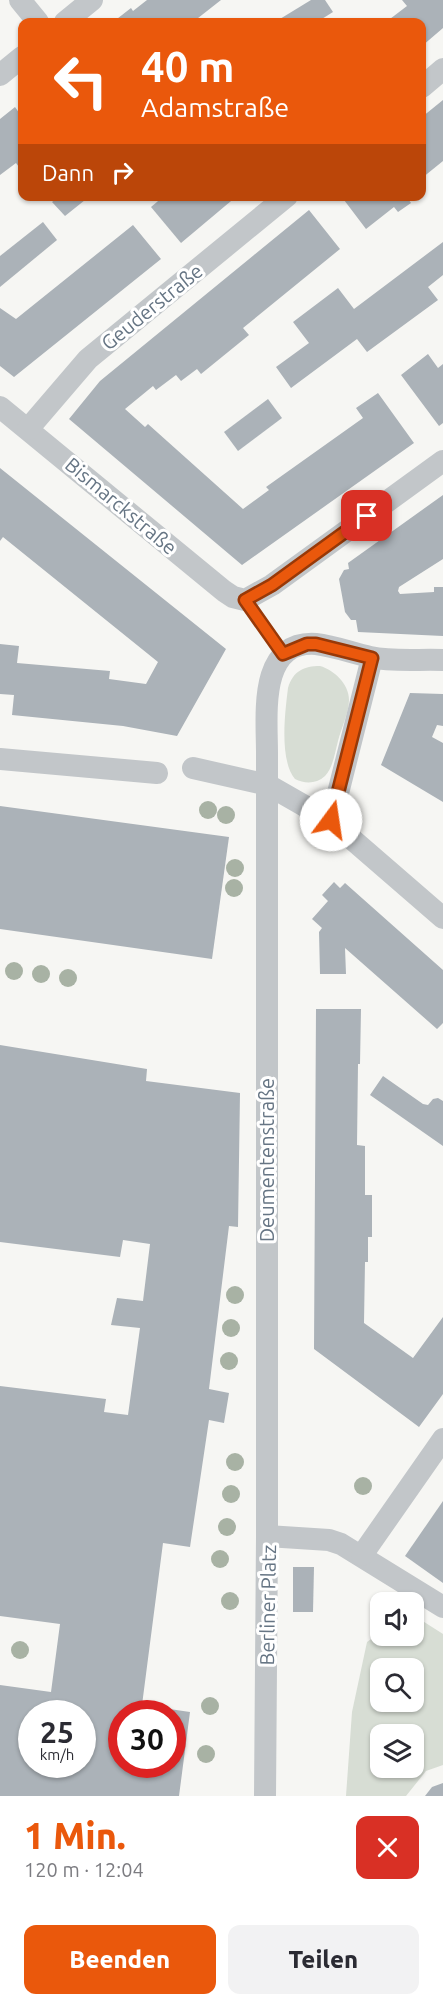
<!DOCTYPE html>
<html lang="de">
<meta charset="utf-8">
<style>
body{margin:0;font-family:Ubuntu,sans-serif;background:#f2f2f3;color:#2b2b33;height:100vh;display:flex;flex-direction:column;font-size:22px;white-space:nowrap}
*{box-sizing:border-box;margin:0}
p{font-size:20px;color:#7c7c81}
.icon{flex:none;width:33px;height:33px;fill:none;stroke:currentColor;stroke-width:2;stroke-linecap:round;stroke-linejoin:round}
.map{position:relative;height:1796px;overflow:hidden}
.drawer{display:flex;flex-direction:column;background:#fff;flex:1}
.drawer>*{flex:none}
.guide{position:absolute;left:18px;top:18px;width:408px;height:183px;border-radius:12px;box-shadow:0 2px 4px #0004;background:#ea580c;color:#fff;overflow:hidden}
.controls{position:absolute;left:370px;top:1592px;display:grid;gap:12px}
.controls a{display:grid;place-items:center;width:54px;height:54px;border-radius:12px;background:#fff;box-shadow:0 2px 4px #0004;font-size:30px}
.speed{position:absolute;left:18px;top:1700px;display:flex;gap:12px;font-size:30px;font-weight:700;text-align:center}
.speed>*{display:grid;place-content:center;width:78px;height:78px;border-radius:50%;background:#fff;box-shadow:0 2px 4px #0004;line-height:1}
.speed small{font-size:15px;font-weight:400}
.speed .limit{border:9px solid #d22;background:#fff;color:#111}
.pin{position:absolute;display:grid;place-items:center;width:51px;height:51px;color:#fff;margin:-26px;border-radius:12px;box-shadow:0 3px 9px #0006}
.me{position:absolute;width:66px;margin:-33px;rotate:14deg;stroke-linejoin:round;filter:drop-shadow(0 0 4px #0008)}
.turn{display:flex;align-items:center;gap:21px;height:126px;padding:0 24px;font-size:27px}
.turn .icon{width:78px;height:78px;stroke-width:2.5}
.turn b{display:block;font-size:42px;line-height:51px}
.then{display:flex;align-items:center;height:57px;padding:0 24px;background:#0003;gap:12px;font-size:22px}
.round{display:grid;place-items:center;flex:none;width:63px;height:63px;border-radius:12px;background:#f2f2f3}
.headline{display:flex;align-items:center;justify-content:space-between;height:102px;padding:0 24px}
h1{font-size:36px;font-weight:800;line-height:45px;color:#ea580c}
.cta{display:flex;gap:12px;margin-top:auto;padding:12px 24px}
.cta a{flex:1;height:69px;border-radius:12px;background:#ea580c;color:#fff;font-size:24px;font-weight:800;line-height:69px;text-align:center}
.cta a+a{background:#f2f2f3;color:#2b2b33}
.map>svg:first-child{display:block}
</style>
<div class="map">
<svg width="443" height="1796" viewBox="0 0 443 1796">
<rect width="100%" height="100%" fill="#f6f6f3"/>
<g fill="#d7ddd4" fill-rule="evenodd">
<path d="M320 666C334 670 349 684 349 700 349 712 341 729 338 741 335 752 333 768 325 776 316 784 305 784 295 779 279 760 285 712 288 688 293 671 304 666 320 666Z"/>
<path d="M421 1620 443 1634V1765L426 1771 406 1796H346L352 1712 367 1642 381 1632V1635H414V1621ZM381 1668H414V1701H381ZM381 1734H414V1767H381Z"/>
</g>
<g fill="#abb2b8" fill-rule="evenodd">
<polygon points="147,0 221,0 193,22 113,22 131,8 133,11"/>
<polygon points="311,0 325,0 333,12 317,22 275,22"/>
<polygon points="402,0 443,0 443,28 422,46 422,22 386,22 407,6"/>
<polygon points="443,100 443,161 422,178 422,117"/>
<polygon points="15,107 22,117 22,164 19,167 16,163 0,175 0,119"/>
<polygon points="60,196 90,196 65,216 52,202"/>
<polygon points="164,196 237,196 181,243 151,207"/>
<polygon points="341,196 406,196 411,203 398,212 394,207 366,229"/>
<polygon points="309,210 340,249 243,328 249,335 201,374 197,369 181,381 176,375 156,390 153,386 125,409 145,427 148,424 243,509 269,490 266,487 363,418 356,408 378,393 414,443 242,565 69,419 100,381"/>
<polygon points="43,222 57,240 0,287 0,256"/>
<polygon points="133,225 161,259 14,377 0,366 0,308 16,319"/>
<polygon points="443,242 443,275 428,287 438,300 367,352 357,339 291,388 276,367 309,343 293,322 338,288 354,309"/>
<polygon points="428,354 438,368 443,364 443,423 439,426 401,375"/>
<polygon points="268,399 282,418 238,451 224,432"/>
<polygon points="0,468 226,649 177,736 123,726 12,715 14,695 0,694 0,644 19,646 17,663 110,671 109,679 146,684 158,662 3,537 0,541"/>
<polygon points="443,495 443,559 399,587 398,591 400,594 434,592 434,587 443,587 443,636 358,632 356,620 351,620 345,612 339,579 344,570 349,569 348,563"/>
<polygon points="410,693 443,694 443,726 437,725 432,737 443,743 443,802 381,765"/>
<polygon points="0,806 229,837 212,959 0,929"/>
<polygon points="334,882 340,888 345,883 443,970 443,1023 437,1029 345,948 346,974 320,974 319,932 322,928 312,919 328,901 322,895"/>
<polygon points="316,1009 361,1009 360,1064 358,1064 357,1145 365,1146 365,1195 372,1195 372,1237 368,1237 368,1262 365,1262 364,1323 413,1358 443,1317 443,1394 419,1427 314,1349"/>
<path d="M0 1045 147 1069 146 1081 240 1093 238 1227 229 1226 209 1389 229 1393 224 1423 209 1420 190 1547 163 1543 142 1705 190 1712 179 1796H0V1685L51 1692 60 1624 0 1616V1386L106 1399 104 1412 128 1415 140 1328 111 1325 117 1298 143 1301 150 1244 123 1240 120 1257 0 1242ZM32 1713H82V1764H32ZM122 1713H172V1764H122Z"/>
<polygon points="383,1076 423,1104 428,1105 433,1099 438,1098 443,1101 443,1146 370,1095"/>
<polygon points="443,1501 443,1583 405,1556"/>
<polygon points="293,1567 314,1567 313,1612 293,1612"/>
<polygon points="443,1783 443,1796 425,1796 432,1787"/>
</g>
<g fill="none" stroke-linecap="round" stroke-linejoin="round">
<polyline stroke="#c2c6c9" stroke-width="12" points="245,600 283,654"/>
<g stroke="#c2c6c9" stroke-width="22">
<polyline points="20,0 38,22"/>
<polyline points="65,22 92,0"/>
<polyline points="0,75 22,57"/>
<polyline points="422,87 443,69"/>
<polyline points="0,407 224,591 233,597 245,600 272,585 443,461"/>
<polyline points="28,429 88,359 287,196"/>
<polyline points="0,759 157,773"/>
<polyline points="193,768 268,785 331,821 443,918"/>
<polyline points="331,821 372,658"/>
<polyline points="267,1536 329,1540 341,1544 443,1607"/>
<polyline points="362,1555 443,1439"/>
<path d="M265 1796 267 1536V753C267 715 258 640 316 644 334 646 352 653 370 657 393 662 419 659 443 660"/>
</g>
</g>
<g fill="#a8b2a4">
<circle cx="208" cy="810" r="9"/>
<circle cx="226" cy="815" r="9"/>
<circle cx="235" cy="868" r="9"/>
<circle cx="234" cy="888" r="9"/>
<circle cx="14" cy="971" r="9"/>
<circle cx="41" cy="974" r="9"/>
<circle cx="68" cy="978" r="9"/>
<circle cx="235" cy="1295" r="9"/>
<circle cx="231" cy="1328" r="9"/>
<circle cx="229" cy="1361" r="9"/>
<circle cx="235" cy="1462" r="9"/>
<circle cx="363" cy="1486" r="9"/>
<circle cx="231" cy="1494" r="9"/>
<circle cx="227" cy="1527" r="9"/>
<circle cx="220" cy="1559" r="9"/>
<circle cx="230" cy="1601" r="9"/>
<circle cx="20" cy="1650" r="9"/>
<circle cx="210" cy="1706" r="9"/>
<circle cx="206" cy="1754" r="9"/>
</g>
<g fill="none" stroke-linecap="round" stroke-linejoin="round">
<g stroke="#983908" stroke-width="15">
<polyline id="route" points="331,820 372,658 316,644 307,644 283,654 245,600 272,585 367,516"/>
</g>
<use href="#route" stroke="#ea580c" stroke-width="10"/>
</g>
<g text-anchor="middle" stroke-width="6" stroke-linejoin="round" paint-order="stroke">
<g font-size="20" fill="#667584" stroke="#fff">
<text transform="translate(152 307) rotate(-39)" y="7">Geuderstraße</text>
<text transform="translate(121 506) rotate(40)" y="7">Bismarckstraße</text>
<text transform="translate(267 1160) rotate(-90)" y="7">Deumentenstraße</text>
<text transform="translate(268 1605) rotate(-89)" y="7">Berliner Platz</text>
</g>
</g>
</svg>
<div class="controls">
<a><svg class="icon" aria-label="sound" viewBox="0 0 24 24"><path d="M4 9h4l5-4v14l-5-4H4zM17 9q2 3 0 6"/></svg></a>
<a><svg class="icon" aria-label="search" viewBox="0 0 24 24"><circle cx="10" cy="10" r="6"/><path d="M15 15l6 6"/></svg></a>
<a><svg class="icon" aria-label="layers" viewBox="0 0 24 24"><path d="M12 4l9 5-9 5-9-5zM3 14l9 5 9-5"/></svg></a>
</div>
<div class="speed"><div>25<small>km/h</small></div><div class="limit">30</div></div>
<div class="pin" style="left:367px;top:516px;background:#d93025"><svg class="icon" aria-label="arrive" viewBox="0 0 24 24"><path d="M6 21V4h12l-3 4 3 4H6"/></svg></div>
<svg class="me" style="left:331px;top:820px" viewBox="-20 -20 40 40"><circle r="19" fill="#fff"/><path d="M0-13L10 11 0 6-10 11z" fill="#ea580c"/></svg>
<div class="guide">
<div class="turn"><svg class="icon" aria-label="left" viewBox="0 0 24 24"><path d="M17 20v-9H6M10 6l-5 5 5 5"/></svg><div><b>40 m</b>Adamstraße</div></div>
<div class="then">Dann<svg class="icon" aria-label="right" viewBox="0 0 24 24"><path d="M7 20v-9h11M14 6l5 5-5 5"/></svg></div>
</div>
</div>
<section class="drawer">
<div class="headline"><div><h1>1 Min.</h1><p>120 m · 12:04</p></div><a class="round" style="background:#d93025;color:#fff"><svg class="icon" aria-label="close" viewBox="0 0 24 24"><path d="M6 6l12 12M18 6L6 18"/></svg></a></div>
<div class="cta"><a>Beenden</a><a>Teilen</a></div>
</section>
